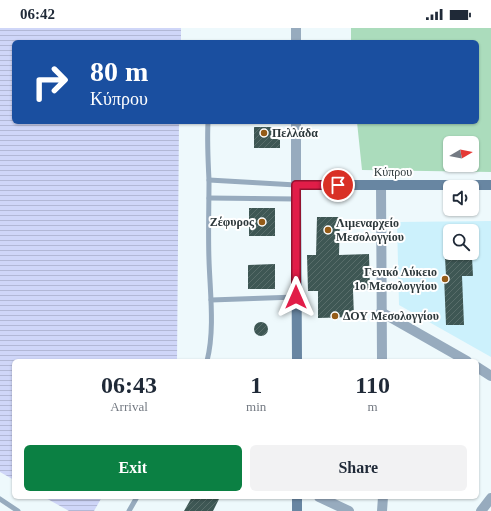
<!DOCTYPE html>
<meta charset="utf-8">
<style>
body{margin:0;font-family:"Times New Roman",serif;background:#f2f2f3;color:#1f2937;height:100vh;display:flex;flex-direction:column;font-size:15px;white-space:nowrap}
*{box-sizing:border-box;margin:0}
p{font-size:13px;color:#747a83}
.icon{flex:none;width:22px;height:22px;fill:none;stroke:currentColor;stroke-width:2;stroke-linecap:round;stroke-linejoin:round}
.map{position:relative;flex:1;overflow:hidden}
.panel{position:absolute;left:12px;top:331px;width:467px;height:140px;display:flex;flex-direction:column;background:#fff;border-radius:6px;box-shadow:0 1px 3px #0004}
.panel>*{flex:none}
.guide{position:absolute;left:12px;top:12px;width:467px;height:84px;border-radius:6px;box-shadow:0 1px 3px #0004;background:#1a4fa0;color:#fff;overflow:hidden}
.needle{width:26px;rotate:80deg}
.fabs{position:absolute;left:443px;top:108px;display:grid;gap:8px}
.fabs a{display:grid;place-items:center;width:36px;height:36px;border-radius:6px;background:#fff;box-shadow:0 1px 3px #0004;font-size:20px}
.pin{position:absolute;display:grid;place-items:center;width:34px;height:34px;color:#fff;margin:-17px;border:2px solid #fff;border-radius:50%;box-shadow:0 1px 4px #0007}
.me{position:absolute;width:44px;margin:-22px;rotate:0deg;stroke-linejoin:round;filter:drop-shadow(0 0 3px #0008)}
.turn{display:flex;align-items:center;gap:14px;height:84px;padding:0 12px;font-size:18px}
.turn .icon{width:52px;height:52px;stroke-width:2.5}
.turn b{display:block;font-size:28px;line-height:34px}
.eta{display:flex;justify-content:space-evenly;align-items:center;height:68px;text-align:center}
.eta b{font-size:24px;font-weight:800;line-height:28px}
.button{display:flex;gap:8px;margin-top:auto;padding:8px 12px}
.button a{flex:1;height:46px;border-radius:6px;background:#0b8043;color:#fff;font-size:16px;font-weight:800;line-height:46px;text-align:center}
.button a+a{background:#f2f2f3;color:#1f2937}
.status{display:flex;justify-content:space-between;align-items:center;height:28px;padding:0 20px;background:#fff;direction:ltr}
.status svg{height:11px;fill:currentColor}
.map>svg:first-child{display:block}
</style>
<div class="status"><b>06:42</b><svg viewBox="0 0 49 12"><path d="M0 12V9h3v3zM5 12V6h3v6zM10 12V3h3v9zM15 12V0h3v12zM26 1h20v11H26zM47 4h2v5h-2z"/></svg></div>
<div class="map">
<svg width="491" height="483" viewBox="0 0 491 483">
<defs>
<pattern id="water-rules" width="6" height="5" patternUnits="userSpaceOnUse"><rect width="6" height="5" fill="#cfd6f8"/><path d="M0 2.5h6" fill="none" stroke="#b2b8d6"/></pattern>
<pattern id="building-hatch" width="6" height="6" patternUnits="userSpaceOnUse"><rect width="6" height="6" fill="#3e5754"/><path d="M-1 1l2-2M0 6l6-6M5 7l2-2" fill="none" stroke="#586d6a"/></pattern>
</defs>
<rect width="100%" height="100%" fill="#eef9fc"/>
<path fill="#ccf1fc" fill-rule="evenodd" d="M491 193V329L399 277 397 194ZM450 203H472V225H450Z"/>
<path fill="#abdcbc" fill-rule="evenodd" d="M351 0H491V144L362 142 357 94H477V14H351ZM450 115H472V137H450Z"/>
<g fill="url(#water-rules)">
<polygon points="0,0 181,0 181,14 14,14 14,94 179,94 177,333 14,333 14,452 0,444"/>
<polygon points="44,469 102,469 94,483 69,483"/>
</g>
<g fill="url(#building-hatch)">
<polygon points="254,99 274,99 274,110 280,112 280,120 254,120"/>
<rect x="249" y="180" width="26" height="28"/>
<polygon points="317,189 340,189 339,227 369,226 370,262 353,262 354,289 318,290 318,263 308,263 307,227 316,227"/>
<polygon points="445,229 472,229 473,248 462,248 464,297 446,297 444,248 446,248"/>
<polygon points="275,236 275,261 248,261 248,237"/>
<circle cx="261" cy="301" r="7"/>
<polygon points="192,469 220,469 213,483 184,483"/>
</g>
<g fill="none" stroke-linecap="round" stroke-linejoin="round">
<g stroke="#97abbe" stroke-width="5">
<polyline points="209,152 296,157"/>
<polyline points="209,170 296,171"/>
<polyline points="211,272 296,269"/>
<path d="M207 333C215 302 210 264 209 232 208 205 209 179 209 152 208 133 207 114 208 94"/>
<polyline points="0,471 18,483"/>
<polyline points="129,483 137,469"/>
</g>
<g stroke="#97abbe" stroke-width="10">
<polyline points="381,157 382,333"/>
<polyline points="381,284 467,333"/>
<polyline points="477,339 491,348"/>
<polyline points="319,469 349,483"/>
<polyline points="382,483 383,469"/>
</g>
<g stroke="#97abbe" stroke-width="10">
<polyline points="296,14 296,0"/>
<polyline points="296,157 296,94"/>
<polyline points="481,483 491,470"/>
</g>
<g stroke="#6886a2" stroke-width="10">
<polyline points="297,333 296,157 491,157"/>
<polyline points="297,469 297,483"/>
</g>
</g>
<g fill="none" stroke-linecap="round" stroke-linejoin="round">
<g stroke="#92132f" stroke-width="10">
<polyline id="route" points="296,269 296,157 338,157"/>
</g>
<use href="#route" stroke="#e11d48" stroke-width="7"/>
</g>
<g fill="#955c18" stroke="#fff" stroke-width="1.5">
<circle cx="264" cy="105" r="4"/>
<circle cx="262" cy="194" r="4"/>
<circle cx="328" cy="202" r="4"/>
<circle cx="445" cy="251" r="4"/>
<circle cx="335" cy="288" r="4"/>
</g>
<g text-anchor="middle" stroke-width="4" stroke-linejoin="round" paint-order="stroke">
<g font-size="12" font-weight="bold" fill="#2d383b" stroke="#fff" text-anchor="start">
<text x="272" y="109">Πελλάδα</text>
<text x="254" y="198" text-anchor="end">Ζέφυρος</text>
<text x="336" y="199">Λιμεναρχείο<tspan x="336" dy="14">Μεσολογγίου</tspan></text>
<text x="437" y="248" text-anchor="end">Γενικό Λύκειο<tspan x="437" dy="14">1ο Μεσολογγίου</tspan></text>
<text x="343" y="292">ΔΟΥ Μεσολογγίου</text>
</g>
<g font-size="12" fill="#2d383b" stroke="#fff">
<text x="393" y="148">Κύπρου</text>
</g>
</g>
</svg>
<div class="fabs">
<a><svg class="needle" viewBox="-14 -14 28 28"><path d="M0-13l5 13h-10z" fill="#e53935"/><path d="M0 13l5-13h-10z" fill="#747a83"/></svg></a>
<a><svg class="icon" aria-label="sound" viewBox="0 0 24 24"><path d="M4 9h4l5-4v14l-5-4H4zM17 9q2 3 0 6"/></svg></a>
<a><svg class="icon" aria-label="search" viewBox="0 0 24 24"><circle cx="10" cy="10" r="6"/><path d="M15 15l6 6"/></svg></a>
</div>
<div class="pin" style="left:338px;top:157px;background:#d93025"><svg class="icon" aria-label="arrive" viewBox="0 0 24 24"><path d="M6 21V4h12l-3 4 3 4H6"/></svg></div>
<svg class="me" style="left:296px;top:269px" viewBox="-20 -20 40 40"><path d="M0-17L14 15 0 8-14 15z" fill="#e11d48" stroke="#fff" stroke-width="4"/></svg>
<div class="guide">
<div class="turn"><svg class="icon" aria-label="right" viewBox="0 0 24 24"><path d="M7 20v-9h11M14 6l5 5-5 5"/></svg><div><b>80 m</b>Κύπρου</div></div>
</div>
<section class="panel">
<div class="eta">
<div><b>06:43</b><p>Arrival</p></div>
<div><b>1</b><p>min</p></div>
<div><b>110</b><p>m</p></div>
</div>
<div class="button"><a>Exit</a><a>Share</a></div>
</section>
</div>
